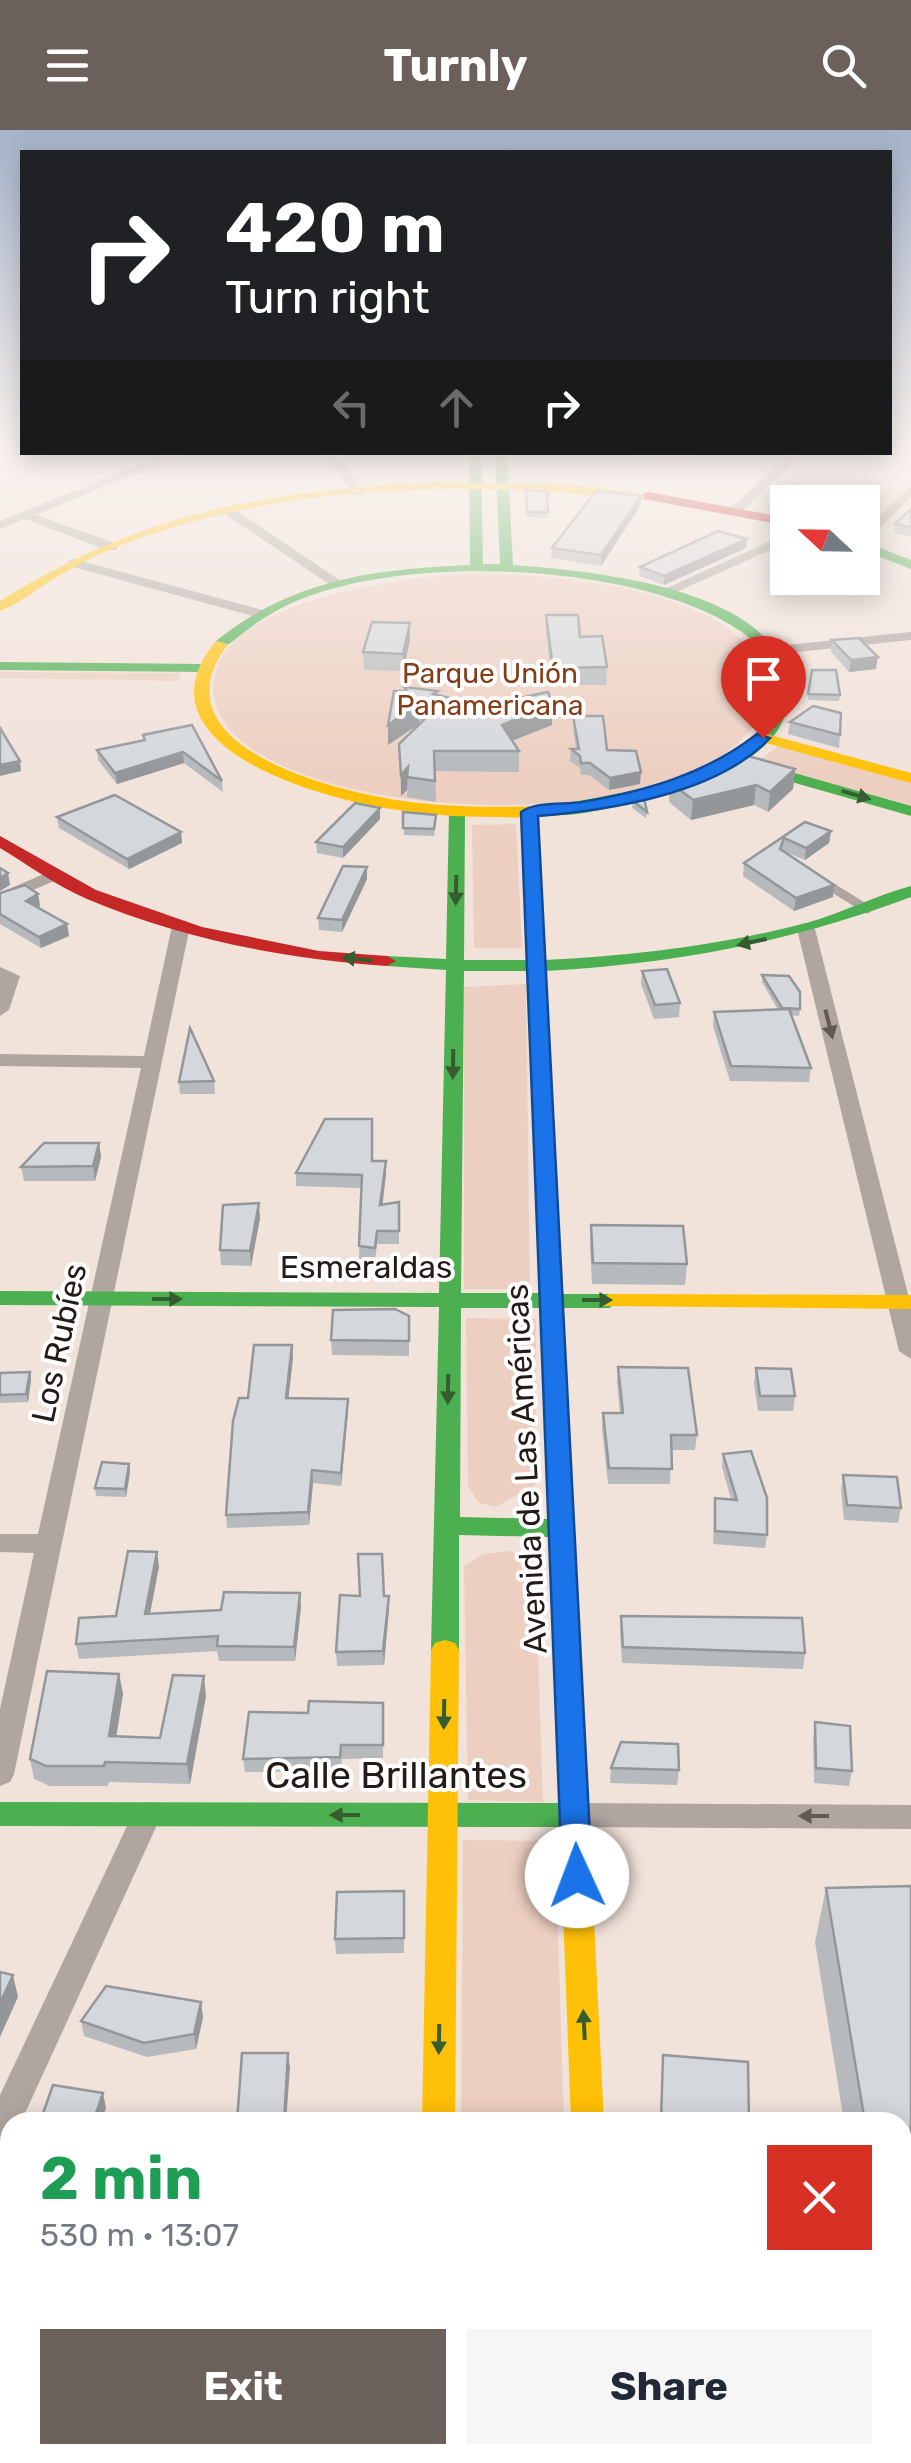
<!DOCTYPE html>
<meta charset="utf-8">
<style>
body{margin:0;font-family:Rubik,sans-serif;background:#f6f6f7;color:#1f2937;height:100vh;display:flex;flex-direction:column;font-size:38px;white-space:nowrap}
*{box-sizing:border-box;margin:0}
p{font-size:32px;color:#747a83}
.icon{flex:none;width:55px;height:55px;fill:none;stroke:currentColor;stroke-width:2;stroke-linecap:round;stroke-linejoin:round}
.map{position:relative;flex:1;overflow:hidden}
.panel{position:absolute;left:0px;top:1982px;width:912px;height:352px;display:flex;flex-direction:column;background:#fff;border-radius:30px 30px 0 0;box-shadow:0 5px 25px #0003}
.panel>*{flex:none}
.top-card{position:absolute;left:20px;top:20px;width:872px;height:305px;border-radius:0px;box-shadow:0 5px 25px #0003;background:#202124;color:#fff;overflow:hidden}
.needle{width:65px;rotate:292deg}
.tools{position:absolute;left:770px;top:355px;display:grid;gap:20px}
.tools a{display:grid;place-items:center;width:110px;height:110px;border-radius:0px;background:#fff;box-shadow:0 5px 25px #0003;font-size:50px}
.pin{position:absolute;display:grid;place-items:center;width:85px;height:85px;color:#fff;margin:-102px -42px;border-radius:50% 50% 50% 0;rotate:-45deg;box-shadow:0 0 10px #0007}
.pin .icon{rotate:45deg}
.me{position:absolute;width:110px;margin:-55px;rotate:358deg;stroke-linejoin:round;filter:drop-shadow(0 0 8px #0008)}
.turn{display:flex;align-items:center;gap:35px;height:210px;padding:0 40px;font-size:45px}
.turn .icon{width:130px;height:130px;stroke-width:2.5}
.turn b{display:block;font-size:70px;line-height:85px}
.lanes{display:flex;align-items:center;height:95px;padding:0 40px;background:#0003;justify-content:center;gap:50px;direction:ltr}
.lanes .off{opacity:.35}
.round{display:grid;place-items:center;flex:none;width:105px;height:105px;border-radius:0px;background:#f6f6f7}
.summary{display:flex;align-items:center;justify-content:space-between;height:170px;padding:0 40px}
h1{font-size:60px;font-weight:700;line-height:75px;color:#1e9e55}
.button{display:flex;gap:20px;margin-top:auto;padding:20px 40px}
.button a{flex:1;height:115px;border-radius:0px;background:#6c605b;color:#fff;font-size:40px;font-weight:700;line-height:115px;text-align:center}
.button a+a{background:#f6f6f7;color:#1f2937}
header{display:flex;justify-content:space-between;align-items:center;height:130px;padding:0 40px;background:#6c605b;color:#fff;font-size:45px;font-weight:700}
.map>svg:first-child{display:block}
</style>
<header><svg class="icon" aria-label="menu" viewBox="0 0 24 24"><path d="M4 6h16M4 12h16M4 18h16"/></svg>Turnly<svg class="icon" aria-label="search" viewBox="0 0 24 24"><circle cx="10" cy="10" r="6"/><path d="M15 15l6 6"/></svg></header>
<div class="map">
<svg width="911" height="2333" viewBox="0 0 911 2333">
<rect width="100%" height="100%" fill="#f1e2da"/>
<g fill="#eccfc1">
<path d="M473 443C552 445 726 455 763 540 772 559 767 580 754 596 677 696 421 686 314 648 276 635 219 610 214 565 202 469 410 447 473 443Z"/>
<polygon points="0,542 181,543 178,551 0,548"/>
<polygon points="779,615 911,653 911,677 758,632"/>
<polygon points="516,694 522,818 474,818 472,695"/>
<polygon points="526,854 530,1159 464,1159 464,857"/>
<polygon points="466,1188 536,1189 535,1355 496,1377 479,1373 468,1356"/>
<polygon points="510,1421 535,1432 543,1672 468,1670 464,1436 483,1424"/>
<polygon points="463,1710 555,1711 564,1992 461,1992"/>
</g>
<g fill="none" stroke-linecap="round" stroke-linejoin="round">
<polyline stroke="#b0a6a0" stroke-width="9" points="823,752 867,779"/>
<g fill="#b0a6a0" fill-rule="evenodd">
<polygon points="170,322 187,322 36,385 117,414 117,420 107,420 25,389 0,399 0,391"/>
<polygon points="324,322 335,322 364,362 362,365 354,365"/>
<polygon points="610,322 696,322 676,333"/>
<polygon points="792,322 804,322 740,383 732,383 732,377"/>
<polygon points="911,356 911,367 862,416 862,404"/>
<polygon points="230,378 234,379 347,455 335,458 226,385 224,382"/>
<polygon points="788,403 788,412 670,465 658,462"/>
<polygon points="74,429 266,481 268,484 261,488 69,436 69,430"/>
<polygon points="911,502 911,510 768,525 761,521 768,517"/>
<polygon points="53,740 62,745 59,749 0,774 0,763"/>
<polygon points="181,791 190,796 14,1644 10,1652 0,1656 0,1579 34,1423 0,1422 0,1404 38,1404 141,938 0,936 0,924 144,926 172,796"/>
<polygon points="806,794 815,799 911,1176 911,1229 899,1221 797,799"/>
<polygon points="0,837 20,846 9,880 0,886"/>
<polygon points="147,1672 157,1675 162,1684 21,1992 10,1992 10,2013 0,2017 0,1965 137,1675"/>
<polygon points="574,1673 911,1675 911,1699 574,1697 564,1694 559,1685 564,1676"/>
</g>
<g fill="#4caf50" fill-rule="evenodd">
<path d="M469 322H481L483 434H500L495 322H507L513 435C592 441 806 459 787 577 778 629 705 650 662 664 631 673 574 690 542 684V678C611 662 759 654 773 566 778 540 762 517 742 502 645 435 431 426 321 462 292 471 265 485 242 504 233 511 227 518 216 517V511C293 449 374 439 470 435Z"/>
<polygon points="862,411 911,430 911,439 862,420"/>
<polygon points="0,532 204,534 211,538 204,542 0,540"/>
<polygon points="752,631 911,676 911,686 746,639 746,633"/>
<path d="M457 677 465 682 464 830H527L521 682 529 677 537 682 545 830C634 826 723 815 810 792 844 782 877 765 911 756V767C792 812 672 834 545 841L562 1164H609L620 1171 609 1178H563L583 1570 579 1578 569 1581 559 1578 555 1570 549 1407 459 1405V1520L455 1527 445 1530 435 1527 431 1520 439 1177 0 1175V1161L439 1163 446 840 387 836 378 831 387 826 446 829 449 682ZM464 841H527L539 1163H461ZM461 1178H540L548 1389 460 1387Z"/>
<polygon points="0,1672 574,1673 584,1676 589,1685 584,1694 574,1697 0,1696"/>
<rect x="0" y="2111" width="10" height="34"/>
<polygon points="0,2221 10,2224 10,2260 0,2257"/>
<rect x="902" y="2239" width="9" height="36"/>
</g>
<g fill="#ffc107" fill-rule="evenodd">
<path d="M433 352 580 355 654 366 648 370C481 353 310 351 149 405 118 415 87 429 59 446 39 457 21 473 0 481V471C144 381 267 361 433 352Z"/>
<path d="M216 511 228 514C151 616 333 661 403 671 451 678 500 677 548 676L556 681C543 691 514 687 497 687 456 687 415 684 374 676 303 663 134 610 216 511Z"/>
<polygon points="763,603 911,643 911,653 758,611 758,605"/>
<polygon points="609,1164 911,1165 911,1179 601,1176 598,1171"/>
<polygon points="445,1510 455,1513 459,1520 455,1992 422,1992 431,1520 435,1513"/>
<polygon points="569,1559 579,1562 583,1570 604,1992 571,1992 555,1570 559,1562"/>
</g>
<g fill="#c62828" fill-rule="evenodd">
<polygon points="648,362 788,388 788,396 644,369 644,363"/>
<path d="M0 706 96 760 202 797 319 821 387 826 396 831 387 836C284 829 182 809 87 769 57 756 28 735 0 718Z"/>
<rect x="902" y="2120" width="9" height="36"/>
<rect x="902" y="2186" width="9" height="36"/>
</g>
</g>
<g fill="#b6babd">
<polygon points="526,360 547,362 548,388 527,387"/>
<polygon points="640,376 601,436 551,428 552,418"/>
<polygon points="911,379 911,406 894,403 895,394"/>
<polygon points="746,418 664,455 639,446 640,437"/>
<polygon points="546,485 580,507 607,537 606,555 552,555 546,502"/>
<polygon points="410,493 410,510 403,541 364,540 363,522"/>
<polygon points="832,510 876,539 849,542 831,522"/>
<polygon points="812,540 840,565 839,571 808,570"/>
<polygon points="404,557 438,561 438,565 552,595 512,611 519,621 519,642 435,641 436,672 407,667 407,660 401,666 399,614 419,594 388,615 388,595 404,561"/>
<polygon points="573,586 607,620 640,654 609,660 589,645 581,645 580,638 570,631 571,619 576,619 573,598"/>
<polygon points="790,592 840,605 839,618 788,604"/>
<polygon points="192,595 222,651 223,662 184,633 117,654 98,630 97,620 144,610 143,605"/>
<polygon points="795,639 793,659 768,682 754,675 691,690 669,672 670,652"/>
<polygon points="633,671 647,682 646,688 632,678"/>
<polygon points="380,678 380,689 343,728 317,723 316,712"/>
<polygon points="403,682 436,685 434,706 404,705"/>
<polygon points="57,687 181,702 182,713 129,739 59,698"/>
<polygon points="805,692 831,701 829,713 805,730 783,721 834,755 833,767 794,781 743,746 744,733"/>
<polygon points="367,737 367,749 342,802 319,800 318,788"/>
<polygon points="0,763 38,764 40,776 38,777 67,794 69,806 41,818 0,794"/>
<polygon points="642,841 680,873 679,887 654,889 641,854"/>
<polygon points="762,845 800,879 799,886 791,885 811,938 809,952 730,951 713,896 714,882 778,880 762,852"/>
<polygon points="214,951 215,964 180,964 179,952"/>
<polygon points="99,1013 101,1027 95,1051 24,1051 21,1037"/>
<polygon points="373,1031 386,1044 382,1075 399,1072 399,1114 377,1114 375,1131 359,1129 361,1058 296,1056 296,1043"/>
<polygon points="260,1088 251,1136 221,1135 220,1120"/>
<polygon points="591,1095 687,1134 685,1155 592,1154 590,1116"/>
<polygon points="409,1186 409,1226 332,1225 331,1210"/>
<polygon points="292,1215 293,1228 288,1268 348,1281 341,1356 313,1353 309,1395 227,1398 226,1385 248,1268"/>
<polygon points="618,1237 697,1305 695,1320 671,1320 670,1354 608,1354 602,1298 603,1283 620,1283 617,1252"/>
<polygon points="756,1238 795,1266 793,1281 758,1281 754,1253"/>
<polygon points="30,1242 31,1250 28,1272 0,1273 0,1243"/>
<polygon points="723,1324 767,1405 765,1418 713,1414 715,1368 731,1369 722,1337"/>
<polygon points="130,1342 126,1367 96,1366 95,1358"/>
<polygon points="843,1345 901,1378 898,1393 844,1390 841,1360"/>
<polygon points="159,1436 150,1484 301,1477 295,1531 219,1531 217,1521 79,1529 76,1514 116,1486"/>
<polygon points="360,1466 384,1466 389,1479 384,1535 337,1536 336,1522"/>
<polygon points="621,1486 805,1523 803,1539 622,1533 620,1502"/>
<polygon points="119,1544 123,1564 116,1607 160,1608 206,1566 190,1654 109,1652 108,1656 50,1656 34,1649 30,1629"/>
<polygon points="383,1573 383,1628 342,1629 341,1641 245,1642 243,1629 308,1583"/>
<polygon points="815,1592 852,1641 849,1656 814,1653 813,1608"/>
<polygon points="611,1638 679,1640 677,1655 610,1653"/>
<polygon points="911,1756 911,2056 902,2056 902,1992 844,1992 815,1812 826,1758"/>
<polygon points="404,1761 404,1823 336,1824 335,1809"/>
<polygon points="203,1887 196,1919 147,1927 84,1906 81,1891"/>
<polygon points="663,1925 749,1992 660,1992"/>
</g>
<g fill="#94979a">
<polygon points="641,366 640,376 601,436 601,425"/>
<polygon points="747,409 746,418 664,455 664,446"/>
<polygon points="410,493 410,510 403,541 403,524"/>
<polygon points="878,527 876,539 849,542 851,530"/>
<polygon points="418,574 419,594 388,615 388,595"/>
<polygon points="552,574 552,595 501,615 502,595"/>
<polygon points="183,622 184,633 117,654 115,643"/>
<polygon points="20,631 21,641 0,646 0,635"/>
<polygon points="408,637 407,660 401,666 401,645"/>
<polygon points="795,639 793,659 768,682 770,662"/>
<polygon points="641,642 640,654 609,660 610,648"/>
<polygon points="756,655 754,675 691,690 693,670"/>
<polygon points="380,678 380,689 343,728 343,717"/>
<polygon points="831,701 829,713 805,730 806,718"/>
<polygon points="181,702 182,713 129,739 127,729"/>
<polygon points="367,737 367,749 342,802 342,790"/>
<polygon points="8,743 10,755 0,761 0,748"/>
<polygon points="834,755 833,767 794,781 796,768"/>
<polygon points="38,764 40,776 28,783 26,771"/>
<polygon points="67,794 69,806 41,818 39,807"/>
<polygon points="99,1013 101,1027 95,1051 93,1036"/>
<polygon points="386,1031 386,1044 381,1088 380,1075"/>
<polygon points="259,1073 260,1088 251,1136 250,1121"/>
<polygon points="292,1215 293,1228 287,1281 286,1268"/>
<polygon points="30,1242 31,1250 28,1272 26,1264"/>
<polygon points="348,1269 348,1281 341,1356 341,1343"/>
<polygon points="129,1334 130,1342 126,1367 125,1359"/>
<polygon points="312,1340 313,1353 309,1395 308,1382"/>
<polygon points="157,1422 159,1436 147,1499 145,1484"/>
<polygon points="300,1463 301,1477 295,1531 294,1517"/>
<polygon points="389,1466 389,1479 384,1535 383,1521"/>
<polygon points="119,1544 123,1564 113,1627 109,1606"/>
<polygon points="204,1546 206,1566 190,1654 187,1634"/>
<polygon points="13,1845 18,1867 0,1907 0,1873"/>
<polygon points="201,1872 203,1887 196,1919 194,1904"/>
<polygon points="288,1923 290,1938 286,1992 284,1992"/>
<polygon points="103,1963 106,1978 101,1992 93,1992"/>
</g>
<g fill="#d4d8dc" stroke="#94979a" stroke-width="2.5">
<polygon points="526,360 547,362 548,382 527,382"/>
<polygon points="596,361 641,366 601,425 552,418"/>
<polygon points="911,379 911,397 895,394"/>
<polygon points="718,401 747,409 664,446 640,437"/>
<polygon points="546,485 578,485 580,507 602,506 607,537 553,538"/>
<polygon points="372,492 410,493 403,524 363,522"/>
<polygon points="859,508 878,527 851,530 832,510"/>
<polygon points="812,540 836,540 840,565 808,564"/>
<polygon points="404,557 438,561 433,564 483,576 548,562 552,574 502,595 519,621 434,621 435,651 407,647 408,637 401,645 399,614 428,586 418,574 388,595 394,561 407,561"/>
<polygon points="813,576 841,583 840,605 790,592"/>
<polygon points="573,586 603,586 607,620 636,621 641,642 610,648 590,633 581,633 580,626 571,619 579,619"/>
<polygon points="192,595 222,651 183,622 115,643 97,620 145,610 143,605"/>
<polygon points="0,598 20,631 0,635"/>
<polygon points="741,624 795,639 770,662 756,655 693,670 670,652 697,645"/>
<polygon points="115,665 181,702 127,729 57,687"/>
<polygon points="644,668 647,682 633,671"/>
<polygon points="355,673 380,678 343,717 316,712"/>
<polygon points="403,682 436,685 434,699 403,698"/>
<polygon points="805,692 831,701 806,718 784,708 780,719 834,755 796,768 744,733"/>
<polygon points="343,736 367,737 342,790 318,788"/>
<polygon points="0,738 8,743 0,748"/>
<polygon points="25,755 38,764 26,771 67,794 39,807 0,784 0,763"/>
<polygon points="667,839 680,873 655,875 642,841"/>
<polygon points="762,845 789,846 800,862 800,879 782,878"/>
<polygon points="789,879 811,938 731,936 714,882"/>
<polygon points="190,898 214,951 179,952"/>
<polygon points="325,989 372,989 372,1031 386,1031 380,1075 399,1072 399,1101 377,1101 375,1118 359,1116 362,1045 296,1043"/>
<polygon points="44,1013 99,1013 93,1036 21,1037"/>
<polygon points="259,1073 250,1121 220,1120 223,1075"/>
<polygon points="591,1095 683,1096 687,1134 593,1133"/>
<polygon points="395,1179 409,1186 409,1211 331,1210 333,1180"/>
<polygon points="254,1215 292,1215 286,1268 348,1269 341,1343 312,1340 308,1382 226,1385 233,1291 239,1268 248,1268"/>
<polygon points="618,1237 688,1238 697,1305 671,1305 672,1339 609,1338 603,1283 623,1283"/>
<polygon points="756,1238 791,1239 795,1266 760,1266"/>
<polygon points="30,1242 26,1264 0,1265 0,1243"/>
<polygon points="751,1321 767,1368 767,1405 715,1401 715,1368 737,1370 723,1324"/>
<polygon points="102,1332 129,1334 125,1359 95,1358"/>
<polygon points="843,1345 897,1347 901,1378 847,1375"/>
<polygon points="128,1421 157,1422 145,1484 221,1480 224,1462 300,1463 294,1517 217,1516 218,1506 76,1514 79,1488 116,1486"/>
<polygon points="358,1424 382,1424 384,1466 389,1466 383,1521 336,1522 340,1465 360,1466"/>
<polygon points="621,1486 802,1488 805,1523 623,1517"/>
<polygon points="47,1541 119,1544 109,1606 160,1608 173,1545 204,1546 187,1634 105,1632 104,1636 46,1636 30,1629"/>
<polygon points="309,1571 383,1573 383,1615 341,1615 340,1627 243,1629 249,1582 308,1583"/>
<polygon points="815,1592 850,1596 852,1641 816,1638"/>
<polygon points="621,1612 678,1614 679,1640 611,1638"/>
<polygon points="911,1756 911,2004 902,2004 902,1992 865,1992 826,1758"/>
<polygon points="404,1761 404,1808 335,1809 337,1762"/>
<polygon points="0,1842 13,1845 0,1873"/>
<polygon points="106,1856 201,1872 194,1904 144,1913 81,1891"/>
<polygon points="242,1923 288,1923 284,1992 237,1992"/>
<polygon points="663,1925 748,1932 749,1992 661,1992"/>
<polygon points="53,1955 103,1963 93,1992 40,1992"/>
</g>
<defs><path id="oneway-solid" d="M-6-.8H1V-3.2L6.5 0L1 3.2V.8H-6Z" transform="scale(2.5)"/></defs>
<g fill="#365d30">
<use href="#oneway-solid" transform="translate(856 665) rotate(16)"/>
<use href="#oneway-solid" transform="translate(456 760) rotate(91)"/>
<use href="#oneway-solid" transform="translate(752 812) rotate(168)"/>
<use href="#oneway-solid" transform="translate(357 829) rotate(-174)"/>
<use href="#oneway-solid" transform="translate(453 934) rotate(91)"/>
<use href="#oneway-solid" transform="translate(167 1169)"/>
<use href="#oneway-solid" transform="translate(597 1170)"/>
<use href="#oneway-solid" transform="translate(448 1259) rotate(91)"/>
<use href="#oneway-solid" transform="translate(444 1584) rotate(91)"/>
<use href="#oneway-solid" transform="translate(345 1685) rotate(-180)"/>
<use href="#oneway-solid" transform="translate(584 1895) rotate(-93)"/>
<use href="#oneway-solid" transform="translate(439 1909) rotate(91)"/>
</g>
<g fill="#635954">
<use href="#oneway-solid" transform="translate(829 894) rotate(76)"/>
<use href="#oneway-solid" transform="translate(814 1686) rotate(-180)"/>
</g>
<linearGradient id="sky" x2="0" y2="1"><stop stop-color="#a5b3ca"/><stop offset="0.49" stop-color="#f9f2ee"/><stop offset="1" stop-color="#f9f2ee" stop-opacity="0"/></linearGradient>
<rect width="911" height="644" fill="url(#sky)"/>
<path fill="#1a73e8" stroke="#114b97" stroke-width="2.5" d="M757 604 770 608C718 663 611 680 538 686L592 1746 588 1755 577 1758 566 1755 562 1746 521 682C536 671 563 675 582 672 646 661 706 644 757 604Z"/>
<g text-anchor="middle" stroke-width="8" stroke-linejoin="round" paint-order="stroke">
<g font-size="28" fill="#853d17" stroke="#fff">
<text x="490" y="553">Parque Unión<tspan x="490" dy="32">Panamericana</tspan></text>
</g>
<g font-size="32" fill="#241a16" stroke="#fff">
<text x="366" y="1148">Esmeraldas</text>
<text transform="translate(59 1213) rotate(-78)" y="11">Los Rubíes</text>
<text transform="translate(526 1339) rotate(-93)" y="11">Avenida de Las Américas</text>
</g>
<g font-size="38" fill="#241a16" stroke="#fff">
<text x="396" y="1658">Calle Brillantes</text>
</g>
</g>
</svg>
<div class="tools">
<a><svg class="needle" viewBox="-14 -14 28 28"><path d="M0-13l5 13h-10z" fill="#e53935"/><path d="M0 13l5-13h-10z" fill="#747a83"/></svg></a>
</div>
<div class="pin" style="left:763px;top:608px;background:#d93025"><svg class="icon" aria-label="arrive" viewBox="0 0 24 24"><path d="M6 21V4h12l-3 4 3 4H6"/></svg></div>
<svg class="me" style="left:577px;top:1746px" viewBox="-20 -20 40 40"><circle r="19" fill="#fff"/><path d="M0-13L10 11 0 6-10 11z" fill="#1a73e8"/></svg>
<div class="top-card">
<div class="turn"><svg class="icon" aria-label="right" viewBox="0 0 24 24"><path d="M7 20v-9h11M14 6l5 5-5 5"/></svg><div><b>420 m</b>Turn right</div></div>
<div class="lanes"><svg class="icon off" aria-label="left" viewBox="0 0 24 24"><path d="M17 20v-9H6M10 6l-5 5 5 5"/></svg><svg class="icon off" aria-label="ahead" viewBox="0 0 24 24"><path d="M12 20V5M6 11l6-6 6 6"/></svg><svg class="icon" aria-label="right" viewBox="0 0 24 24"><path d="M7 20v-9h11M14 6l5 5-5 5"/></svg></div>
</div>
<section class="panel">
<div class="summary"><div><h1>2 min</h1><p>530 m · 13:07</p></div><a class="round" style="background:#d93025;color:#fff"><svg class="icon" aria-label="close" viewBox="0 0 24 24"><path d="M6 6l12 12M18 6L6 18"/></svg></a></div>
<div class="button"><a>Exit</a><a>Share</a></div>
</section>
</div>
